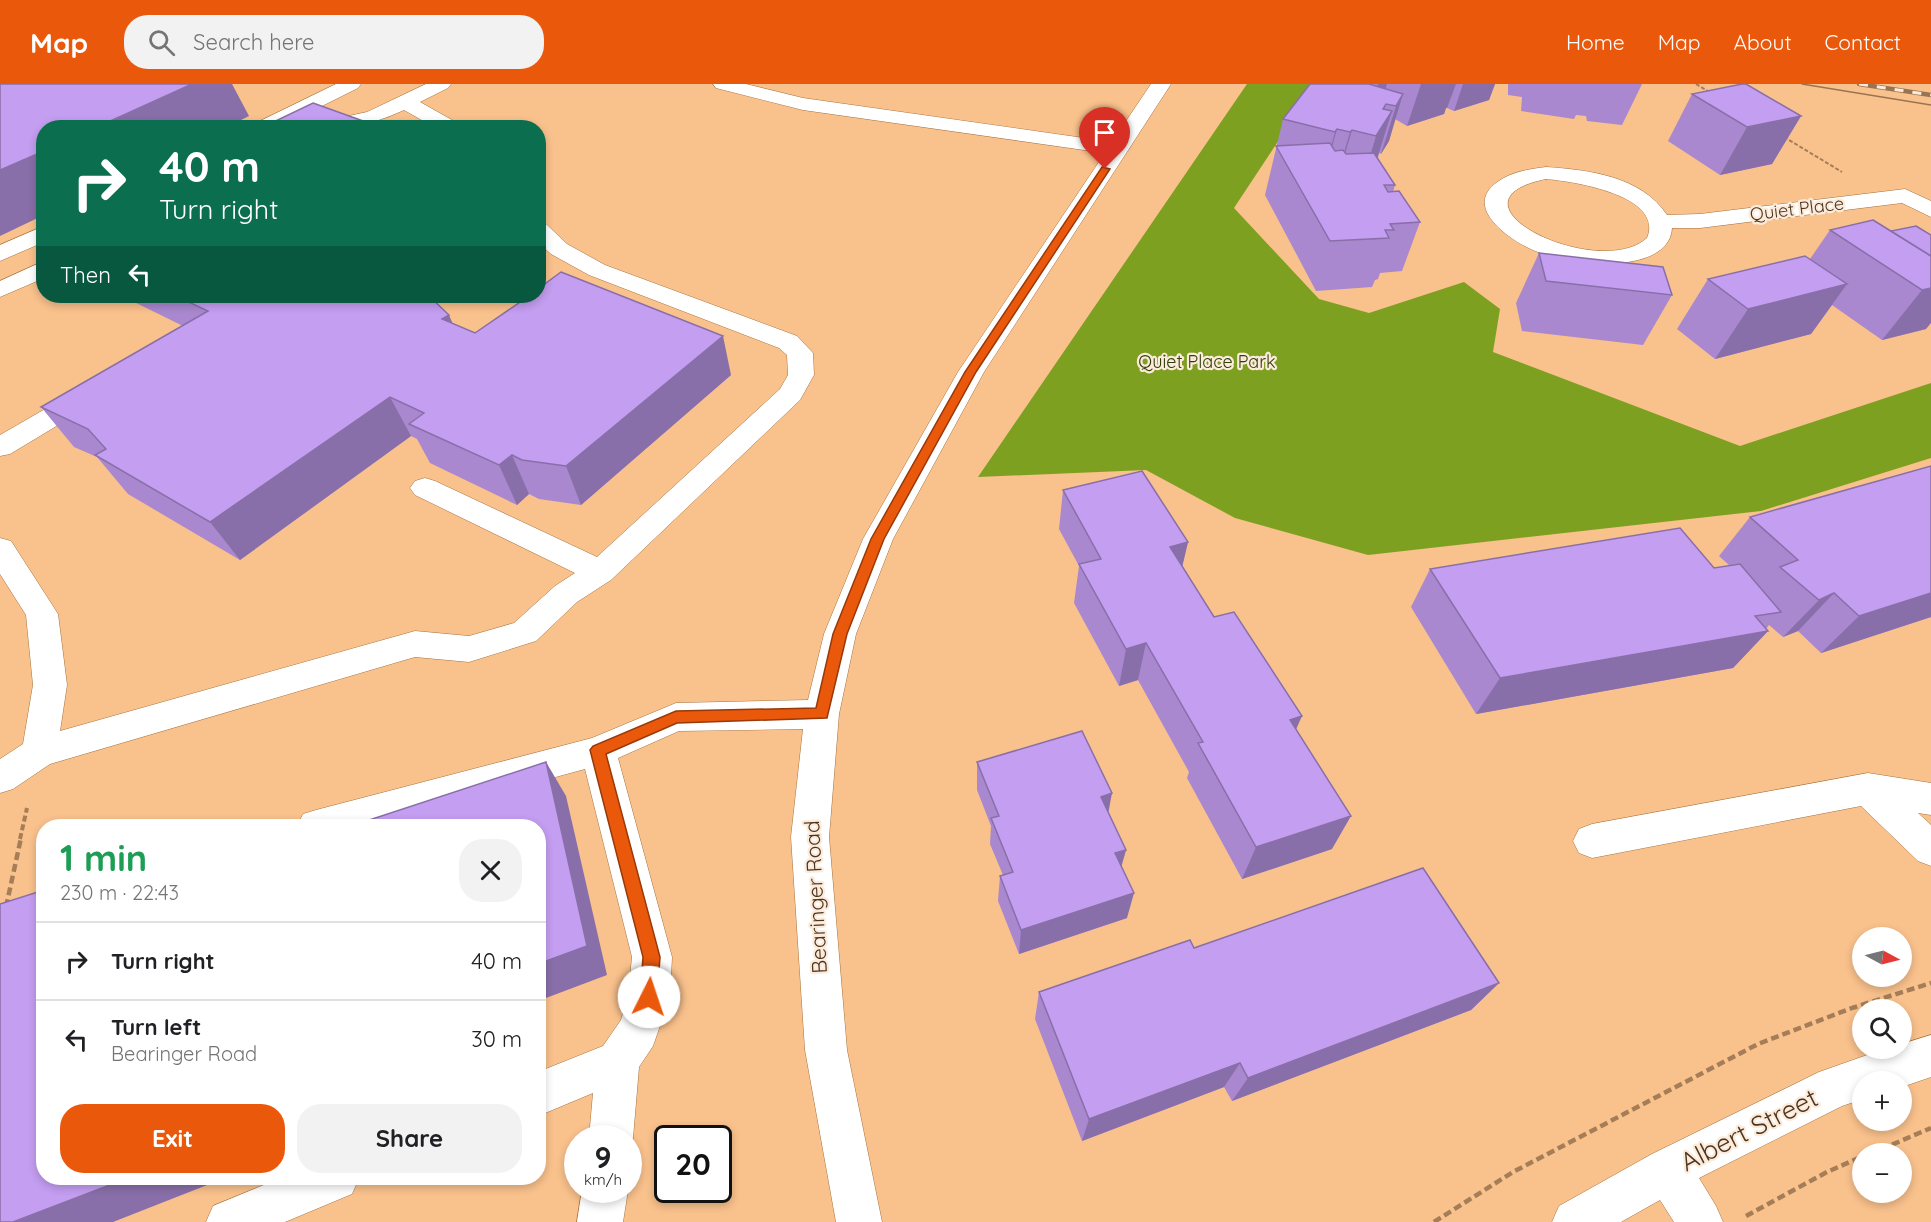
<!DOCTYPE html>
<meta charset="utf-8">
<style>
body{margin:0;font-family:Quicksand,sans-serif;background:#f2f2f2;color:#202124;height:100vh;display:flex;flex-direction:column;font-size:22px;white-space:nowrap}
*{box-sizing:border-box;margin:0}
p{font-size:20px;color:#757577}
.icon{flex:none;width:33px;height:33px;fill:none;stroke:currentColor;stroke-width:2;stroke-linecap:round;stroke-linejoin:round}
.map{position:relative;flex:1;overflow:hidden}
.panel{position:absolute;left:36px;top:735px;width:510px;height:366px;display:flex;flex-direction:column;background:#fff;border-radius:24px;box-shadow:0 3px 9px #0003}
.panel>*{flex:none}
.hud{position:absolute;left:36px;top:36px;width:510px;height:183px;border-radius:24px;box-shadow:0 3px 9px #0003;background:#0b6e4f;color:#fff;overflow:hidden}
.needle{width:39px;rotate:97deg}
.buttons{position:absolute;left:1852px;top:843px;display:grid;gap:12px}
.buttons a{display:grid;place-items:center;width:60px;height:60px;border-radius:50%;background:#fff;box-shadow:0 3px 9px #0003;font-size:30px}
.speed{position:absolute;left:564px;top:1041px;display:flex;gap:12px;font-size:30px;font-weight:700;text-align:center}
.speed>*{display:grid;place-content:center;width:78px;height:78px;border-radius:50%;background:#fff;box-shadow:0 3px 9px #0003;line-height:1}
.speed small{font-size:15px;font-weight:400}
.speed .limit{border:3px solid #111;border-radius:9px;background:#fff;color:#111}
.pin{position:absolute;display:grid;place-items:center;width:51px;height:51px;color:#fff;margin:-62px -26px;border-radius:50% 50% 50% 0;rotate:-45deg;box-shadow:0 0 6px #0007}
.pin .icon{rotate:45deg}
.me{position:absolute;width:66px;margin:-33px;rotate:4deg;stroke-linejoin:round;filter:drop-shadow(0 0 4px #0008)}
.turn{display:flex;align-items:center;gap:21px;height:126px;padding:0 24px;font-size:27px}
.turn .icon{width:78px;height:78px;stroke-width:2.5}
.turn b{display:block;font-size:42px;line-height:51px}
.then{display:flex;align-items:center;height:57px;padding:0 24px;background:#0003;gap:12px;font-size:22px}
.round{display:grid;place-items:center;flex:none;width:63px;height:63px;border-radius:24px;background:#f2f2f2}
.headline{display:flex;align-items:center;justify-content:space-between;height:102px;padding:0 24px}
h1{font-size:36px;font-weight:700;line-height:45px;color:#1e9e55}
.button{display:flex;gap:12px;margin-top:auto;padding:12px 24px}
.button a{flex:1;height:69px;border-radius:24px;background:#ea580c;color:#fff;font-size:24px;font-weight:700;line-height:69px;text-align:center}
.button a+a{background:#f2f2f2;color:#202124}
ul{padding:0;list-style:none}
li{display:flex;align-items:center;gap:18px;height:78px;padding:0 24px;border-top:2px solid #e0e0e0}
li div{flex:1}
li b{display:block;font-size:22px}
li em{font-style:normal}
header{display:flex;align-items:center;gap:36px;box-sizing:border-box;height:84px;padding:0 30px;background:#ea580c;color:#fff}
header strong{font-size:28px}
nav{display:flex;gap:33px;margin-inline-start:auto;font-size:21px}
.search{width:420px;height:54px;background:#f2f2f2;display:flex;align-items:center;gap:15px;box-sizing:border-box;padding:0 21px;border-radius:24px;color:#757577;font-size:22px}
.map>svg:first-child{display:block}
</style>
<header>
<strong>Map</strong>
<div class="search"><svg class="icon" aria-label="search" viewBox="0 0 24 24"><circle cx="10" cy="10" r="6"/><path d="M15 15l6 6"/></svg>Search here</div>
<nav><a>Home</a><a>Map</a><a>About</a><a>Contact</a></nav>
</header>
<div class="map">
<svg width="1931" height="1138" viewBox="0 0 1931 1138">
<rect width="100%" height="100%" fill="#f9c18c"/>
<polygon fill="#7da020" points="1247,0 1316,0 1234,124 1319,215 1369,229 1464,198 1500,225 1493,268 1740,362 1931,299 1931,374 1761,427 1368,471 1235,434 1146,386 978,393"/>
<g fill="none" stroke-linecap="round" stroke-linejoin="round">
<g stroke="#a6733f" stroke-width="1">
<g id="minor">
<polygon points="336,0 361,0 358,4 278,44 251,44 254,40"/>
<path d="M426 0H451L448 4 420 18 459 40 462 44H436L404 26C370 42 347 44 309 44L312 40 367 28Z"/>
<polygon points="713,0 746,0 803,14 1112,58 1151,0 1171,0 984,288 893,455 856,550 839,630 829,753 847,966 882,1138 836,1138 805,966 791,753 803,645 679,647 618,674 672,873 670,913 653,962 639,983 633,1054 628,1066 628,1054 589,1054 593,1009 538,1032 538,988 603,962 621,936 628,913 632,873 585,685 375,742 297,742 303,730 316,726 592,654 676,619 808,616 824,550 863,455 958,288 1105,69 803,26 716,4"/>
<path d="M1546 83C1589 86 1641 92 1667 131L1700 130 1905 105 1931 117V133L1902 119 1700 144H1672C1671 163 1654 172 1638 176 1605 184 1569 180 1538 168 1511 158 1457 121 1502 95 1515 87 1531 85 1546 83ZM1546 95C1571 97 1665 111 1647 154 1598 198 1434 118 1546 95Z"/>
<polygon points="538,138 546,140 567,160 605,181 797,252 813,269 814,291 800,316 611,496 577,518 536,557 469,578 415,573 50,680 13,705 0,709 0,675 23,660 33,601 26,531 0,490 0,454 11,457 58,530 67,601 60,647 415,547 469,552 514,539 555,502 575,489 415,411 410,404 415,397 425,394 435,397 597,473 780,305 788,291 787,271 779,264 589,191 551,170 538,158"/>
<polygon points="44,142 44,158 0,177 0,161"/>
<polygon points="44,177 44,194 0,213 0,197"/>
<polygon points="89,302 98,305 102,311 98,317 10,370 0,372 0,351 80,305"/>
<polygon points="1868,689 1931,699 1931,731 1918,729 1931,741 1931,782 1918,777 1861,722 1592,774 1579,769 1573,757 1579,745 1592,740"/>
<polygon points="1931,951 1931,993 1902,1003 1902,998 1863,998 1863,1015 1842,1022 1699,1094 1716,1122 1723,1138 1674,1138 1660,1116 1621,1138 1552,1138 1559,1122 1652,1070 1819,988 1887,964 1902,964 1902,960"/>
<polygon points="281,1094 359,1094 352,1110 285,1138 206,1138 213,1122"/>
<polygon points="582,1106 628,1106 623,1138 577,1138"/>
</g>
</g>
<g stroke="#a57e58" stroke-width="2" stroke-dasharray="4 2" stroke-linecap="butt">
<polyline points="1696,0 1711,9"/>
<polyline points="1784,53 1842,88"/>
</g>
<polyline stroke="#a57e58" stroke-width="4" stroke-dasharray="6 3" stroke-linecap="butt" points="20,755 27,724"/>
<g stroke="#a57e58" stroke-width="4.5" stroke-dasharray="8 4" stroke-linecap="butt">
<polyline points="6,823 21,754"/>
<polyline points="1870,1070 1931,1044"/>
<polyline points="1746,1132 1827,1088 1863,1072"/>
<polyline points="1434,1138 1513,1088 1758,960 1852,924 1931,899"/>
</g>
<use href="#minor" fill="#fff" fill-rule="evenodd"/>
<polyline stroke="#997450" stroke-width="1.5" points="1802,0 1931,21"/>
<g stroke="#997450" stroke-width="4.5">
<polyline id="rail" points="1859,0 1931,11"/>
</g>
<use href="#rail" stroke="#fcebdb" stroke-width="3" stroke-dasharray="9" stroke-linecap="butt"/>
</g>
<g fill="#a988cf">
<polygon points="1310,0 1495,0 1489,16 1454,27 1447,24 1446,24 1444,30 1407,42 1395,35 1389,57 1381,70 1379,69 1378,74 1395,101 1393,108 1420,138 1402,187 1380,189 1378,195 1375,196 1372,203 1316,207 1265,111 1283,35"/>
<polygon points="1508,0 1642,0 1622,41 1587,37 1586,32 1576,31 1574,35 1521,27 1522,13 1508,11"/>
<polygon points="1692,10 1801,32 1772,80 1720,91 1668,57"/>
<polygon points="1916,142 1926,245 1882,256 1832,221 1811,250 1715,275 1677,245 1708,195 1810,175 1830,146 1891,147"/>
<polygon points="1539,169 1672,211 1643,261 1522,247 1516,219"/>
<polygon points="122,212 429,212 452,240 475,249 731,291 581,421 539,415 529,410 517,421 430,379 417,355 411,352 240,476 128,410 97,373 74,363 41,323 183,242"/>
<polygon points="1063,406 1188,458 1182,483 1214,533 1296,646 1332,765 1242,795 1187,694 1189,688 1138,596 1119,602 1074,519 1079,482 1059,445"/>
<polygon points="1750,433 1931,533 1821,569 1798,547 1783,553 1769,541 1766,545 1768,547 1733,584 1476,630 1411,523 1430,485 1714,484 1730,482 1719,472"/>
<polygon points="977,678 1108,728 1126,766 1121,782 1127,834 1019,870 998,817 1000,792 1003,791 990,760 991,742 977,706"/>
<polygon points="1194,864 1499,899 1471,926 1232,1017 1224,1003 1082,1057 1035,935 1039,908"/>
</g>
<g fill="#896fa9">
<polygon points="192,0 232,0 249,32 225,44 95,44"/>
<polygon points="1378,0 1387,0 1380,26 1370,29"/>
<polygon points="1421,0 1456,0 1447,24 1446,24 1444,30 1407,42"/>
<polygon points="1463,0 1495,0 1489,16 1454,27"/>
<polygon points="1403,10 1389,57 1381,70 1396,22"/>
<polygon points="1386,20 1376,51 1392,27 1377,75 1362,100 1376,52 1383,25"/>
<polygon points="1801,32 1772,80 1720,91 1747,43"/>
<polygon points="363,37 366,44 351,44"/>
<polygon points="1337,45 1324,93 1322,96 1335,48"/>
<polygon points="1352,46 1338,94 1336,96 1350,48"/>
<polygon points="44,67 44,131 0,152 0,86"/>
<polygon points="1847,200 1811,250 1715,275 1748,225"/>
<polygon points="1931,204 1931,239 1926,245 1882,256 1922,206"/>
<polygon points="449,231 466,271 442,235"/>
<polygon points="723,252 731,291 581,421 566,382"/>
<polygon points="390,313 411,352 240,476 210,438"/>
<polygon points="512,371 529,410 517,421 499,381"/>
<polygon points="1188,458 1179,496 1170,463"/>
<polygon points="1834,509 1798,547 1783,553 1819,516"/>
<polygon points="1931,509 1931,533 1821,569 1859,532"/>
<polygon points="1768,547 1733,584 1476,630 1500,594"/>
<polygon points="1146,559 1138,596 1119,602 1126,565"/>
<polygon points="1302,632 1286,668 1290,636"/>
<polygon points="546,678 566,712 607,891 538,917 538,880"/>
<polygon points="1112,709 1107,736 1101,713"/>
<polygon points="1351,732 1332,765 1242,795 1256,763"/>
<polygon points="1126,766 1119,791 1115,769"/>
<polygon points="1134,809 1127,834 1019,870 1021,846"/>
<polygon points="1499,899 1471,926 1232,1017 1248,994"/>
<polygon points="1240,979 1224,1003 1082,1057 1089,1035"/>
<polygon points="128,1094 225,1094 113,1138 13,1138"/>
</g>
<g fill="#c49ef1" stroke="#896fa9" stroke-width="1.5">
<polygon points="0,0 192,0 95,44 44,44 44,67 0,86"/>
<polygon points="1310,0 1369,0 1403,10 1396,22 1386,20 1383,25 1392,27 1376,52 1352,46 1350,48 1337,45 1335,48 1283,35"/>
<polygon points="1742,0 1746,0 1801,32 1747,43 1692,10"/>
<polygon points="313,19 363,37 351,44 269,44 265,42"/>
<polygon points="1330,59 1335,67 1343,66 1346,70 1374,69 1395,101 1384,101 1388,108 1399,107 1420,138 1390,140 1394,146 1385,146 1389,154 1330,157 1276,62"/>
<polygon points="1873,136 1931,172 1931,204 1922,206 1830,146"/>
<polygon points="1916,142 1931,151 1931,172 1891,147"/>
<polygon points="1539,169 1663,183 1672,211 1546,197"/>
<polygon points="1805,172 1847,200 1748,225 1708,195"/>
<polygon points="561,188 723,252 566,382 522,376 512,371 499,381 409,340 424,329 390,313 210,438 95,371 106,365 88,345 41,323 208,227 176,212 429,212 449,231 442,235 475,249 529,212 538,212 538,205"/>
<polygon points="1931,382 1931,509 1859,532 1834,509 1819,516 1780,483 1798,476 1750,433"/>
<polygon points="1142,387 1188,458 1170,463 1214,533 1234,528 1302,632 1290,636 1351,732 1256,763 1198,659 1203,658 1146,559 1126,565 1079,480 1101,475 1063,406"/>
<polygon points="1680,444 1714,484 1740,480 1781,528 1755,532 1768,547 1500,594 1430,485"/>
<polygon points="1082,647 1112,709 1101,713 1126,766 1115,769 1134,809 1021,846 1000,792 1013,788 991,734 999,732 977,678"/>
<polygon points="546,678 587,862 538,880 538,742 351,742"/>
<polygon points="1423,784 1499,899 1248,994 1240,979 1089,1035 1039,908 1190,856 1194,864"/>
<polygon points="44,806 44,1094 128,1094 13,1138 0,1138 0,820"/>
</g>
<polygon fill="#ea580c" stroke="#983908" stroke-width="1.5" points="1102,83 1110,85 976,288 884,455 847,550 827,634 677,639 606,670 660,873 657,913 655,919 649,921 643,919 640,913 643,873 590,666 593,662 676,627 816,624 833,550 871,455 965,288"/>
<g text-anchor="middle" stroke-width="4.5" stroke-linejoin="round" paint-order="stroke">
<g font-size="18" fill="#4b351f" stroke="#fcebdb">
<text transform="translate(1797 125) rotate(-7)" y="6">Quiet Place</text>
</g>
<g font-size="18" fill="#2f3e0d" stroke="#fcebdb">
<text x="1207" y="284">Quiet Place Park</text>
</g>
<g font-size="21" fill="#4b351f" stroke="#fcebdb">
<text transform="translate(816 813) rotate(-93)" y="7">Bearinger Road</text>
</g>
<g font-size="26" fill="#4b351f" stroke="#fcebdb">
<text transform="translate(1749 1046) rotate(-27)" y="9">Albert Street</text>
</g>
</g>
</svg>
<div class="buttons">
<a><svg class="needle" viewBox="-14 -14 28 28"><path d="M0-13l5 13h-10z" fill="#e53935"/><path d="M0 13l5-13h-10z" fill="#757577"/></svg></a>
<a><svg class="icon" aria-label="search" viewBox="0 0 24 24"><circle cx="10" cy="10" r="6"/><path d="M15 15l6 6"/></svg></a>
<a>+</a>
<a>−</a>
</div>
<div class="speed"><div>9<small>km/h</small></div><div class="limit">20</div></div>
<div class="pin" style="left:1105px;top:85px;background:#d93025"><svg class="icon" aria-label="arrive" viewBox="0 0 24 24"><path d="M6 21V4h12l-3 4 3 4H6"/></svg></div>
<svg class="me" style="left:649px;top:913px" viewBox="-20 -20 40 40"><circle r="19" fill="#fff"/><path d="M0-13L10 11 0 6-10 11z" fill="#ea580c"/></svg>
<div class="hud">
<div class="turn"><svg class="icon" aria-label="right" viewBox="0 0 24 24"><path d="M7 20v-9h11M14 6l5 5-5 5"/></svg><div><b>40 m</b>Turn right</div></div>
<div class="then">Then<svg class="icon" aria-label="left" viewBox="0 0 24 24"><path d="M17 20v-9H6M10 6l-5 5 5 5"/></svg></div>
</div>
<section class="panel">
<div class="headline"><div><h1>1 min</h1><p>230 m · 22:43</p></div><a class="round"><svg class="icon" aria-label="close" viewBox="0 0 24 24"><path d="M6 6l12 12M18 6L6 18"/></svg></a></div>
<ul>
<li><svg class="icon" aria-label="right" viewBox="0 0 24 24"><path d="M7 20v-9h11M14 6l5 5-5 5"/></svg><div><b>Turn right</b></div><em>40 m</em></li>
<li><svg class="icon" aria-label="left" viewBox="0 0 24 24"><path d="M17 20v-9H6M10 6l-5 5 5 5"/></svg><div><b>Turn left</b><p>Bearinger Road</p></div><em>30 m</em></li>
</ul>
<div class="button"><a>Exit</a><a>Share</a></div>
</section>
</div>
